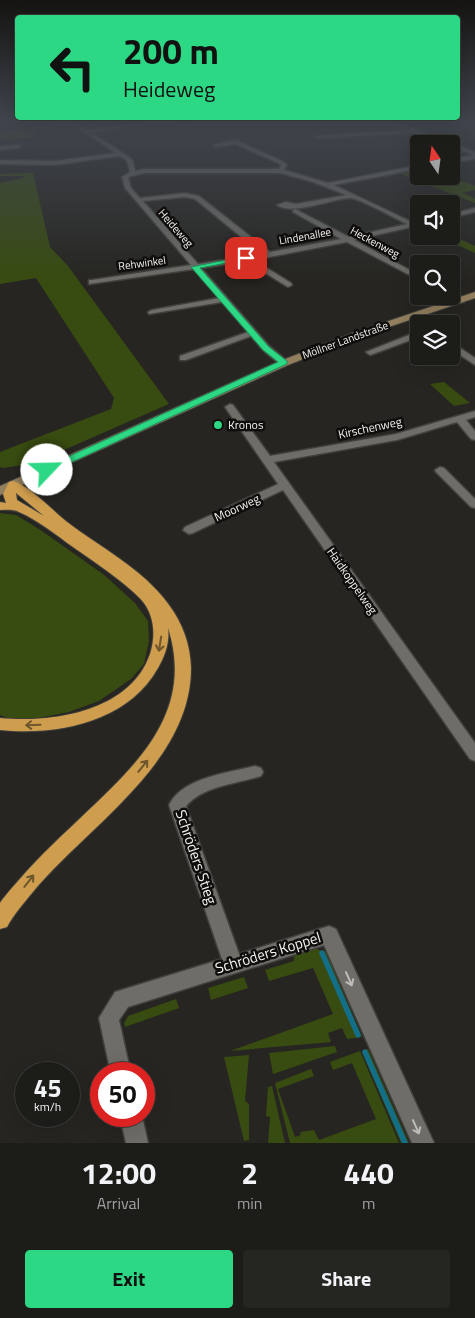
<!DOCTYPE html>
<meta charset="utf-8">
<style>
body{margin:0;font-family:"Titillium Web",sans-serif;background:#252522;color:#f1f3f6;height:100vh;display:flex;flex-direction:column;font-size:19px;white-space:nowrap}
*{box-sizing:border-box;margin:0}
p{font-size:16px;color:#a0a1a2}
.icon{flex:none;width:28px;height:28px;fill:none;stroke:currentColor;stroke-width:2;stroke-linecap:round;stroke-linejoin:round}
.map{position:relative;height:1143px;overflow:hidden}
.drawer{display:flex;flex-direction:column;background:#1c1c19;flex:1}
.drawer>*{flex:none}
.banner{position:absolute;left:15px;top:15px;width:445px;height:105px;border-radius:5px;box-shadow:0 5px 20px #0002,0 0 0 1px #3a3a38;background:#2dd884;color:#111;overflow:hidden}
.needle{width:32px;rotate:347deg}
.buttons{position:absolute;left:410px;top:135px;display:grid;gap:10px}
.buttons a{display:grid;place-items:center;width:50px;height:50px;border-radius:5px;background:#1c1c19;box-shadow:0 5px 20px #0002,0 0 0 1px #3a3a38;font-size:25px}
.speed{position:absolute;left:15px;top:1062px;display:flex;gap:10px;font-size:25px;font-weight:700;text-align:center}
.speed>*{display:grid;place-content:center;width:65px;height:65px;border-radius:50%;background:#1c1c19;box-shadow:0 5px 20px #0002,0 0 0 1px #3a3a38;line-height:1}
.speed small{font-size:12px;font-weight:400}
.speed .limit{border:8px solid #d22;background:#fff;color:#111}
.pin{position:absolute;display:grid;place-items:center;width:42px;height:42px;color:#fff;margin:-21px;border-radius:10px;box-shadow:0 2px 8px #0006}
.me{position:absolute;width:55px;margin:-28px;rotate:66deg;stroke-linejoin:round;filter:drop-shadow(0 0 4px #0008)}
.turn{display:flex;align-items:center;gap:18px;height:105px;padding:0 25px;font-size:22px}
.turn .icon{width:65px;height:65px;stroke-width:2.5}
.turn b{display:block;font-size:35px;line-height:42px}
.eta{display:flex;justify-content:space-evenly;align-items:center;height:85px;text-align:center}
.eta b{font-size:30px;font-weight:700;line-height:35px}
.button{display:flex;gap:10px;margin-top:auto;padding:10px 25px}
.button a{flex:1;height:58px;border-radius:5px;background:#2dd884;color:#111;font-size:20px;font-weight:700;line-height:58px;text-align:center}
.button a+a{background:#252522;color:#f1f3f6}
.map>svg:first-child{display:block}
</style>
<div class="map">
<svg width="475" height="1143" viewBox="0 0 475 1143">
<rect width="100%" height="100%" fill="#262521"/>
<g fill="#384b10">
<polygon points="50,125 54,129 36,130 33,137 31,138 4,140 0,137 0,132"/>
<polygon points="417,170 419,171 419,176 433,176 440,179 451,177 475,186 475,190 462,193 475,198 475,203 398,173"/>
<polygon points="33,173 50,247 68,266 169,404 32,464 3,468 0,467 0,452 111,409 114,398 36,278 0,284 0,183 23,178 24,176 0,176 0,174"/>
<polygon points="451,235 475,246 475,253 437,236"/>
<polygon points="444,382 470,403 454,406 430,384"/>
<polygon points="0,513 16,515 39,529 103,574 135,603 148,621 149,641 144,664 131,679 99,701 69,712 39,718 8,718 0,715"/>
<polygon points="314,948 323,951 318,953 325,951 338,963 334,971 362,1037 347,1039 342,1028 328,1033 331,1042 230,1051 333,1014 313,968 269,981 265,970 294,961 294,954"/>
<polygon points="244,977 248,988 211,1000 208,988"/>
<polygon points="176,999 179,1008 125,1027 124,1023 128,1016"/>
<polygon points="335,1046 337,1052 273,1074 269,1053"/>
<polygon points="368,1049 409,1143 401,1143 362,1052"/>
<polygon points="360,1051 399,1143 290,1143 275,1083 311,1069 314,1076 278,1089 295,1137 301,1135 300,1132 314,1130 319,1140 376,1119 352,1063 333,1070 330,1062"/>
<polygon points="249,1055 245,1101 249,1104 249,1140 244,1141 224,1057"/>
<polygon points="272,1086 285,1143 268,1143 270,1117 266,1116 268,1087"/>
</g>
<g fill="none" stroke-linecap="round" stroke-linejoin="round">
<g stroke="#136e87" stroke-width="5.5">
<polyline points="322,953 358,1035"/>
<polyline points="365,1052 405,1143"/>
</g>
<g stroke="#41403d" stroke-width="3">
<g id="minor">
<path d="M68 121H74L88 130C119 126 156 115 187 124L185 127C156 119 121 129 92 133L129 157 133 161 135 171 144 169H279L281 165 278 163 235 144 216 147 213 145 236 140 282 161 287 165 284 170 328 183 419 165V169L334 185 414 223 419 222V226H416L354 240 419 275V280L347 242 254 260 291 283 292 285 288 287 246 261 201 268 269 346 289 363 284 366 281 365 263 350 251 336 186 360H180V356L248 332 222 302 149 314 148 312 152 310 219 298 194 269 89 284V280H92L191 265 125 188 122 177 130 172 127 161 120 156 55 165 0 164V160L55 161 116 153ZM144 173H281L313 182 346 195 296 204 286 202 277 205C292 216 331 199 350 198 359 198 396 219 407 224L349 237 295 209 293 210V212L341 239 270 252 199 196 185 193 140 198 131 188 128 177ZM185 197 195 199 262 254 198 264 143 201Z"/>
<polygon points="387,121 394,121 475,152 475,159 451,163 451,159 474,155 451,147 451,144 443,144 414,133 317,138 314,136 407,130"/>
<polygon points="21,145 19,148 0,150 0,146"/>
<polygon points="475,208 475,212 451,218 451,214"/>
<polygon points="451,292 464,298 464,302 458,302 449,296 451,296"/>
<polygon points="419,331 419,337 373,354 370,355 366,352"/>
<polygon points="451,342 475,358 475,365 451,349"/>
<polygon points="230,404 233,405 270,456 396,434 475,411 475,417 466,420 475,431 475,440 471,439 457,422 397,440 274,462 475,743 475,761 470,759 283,490 193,533 189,534 183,530 185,527 278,484 225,407"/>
<polygon points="440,467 444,468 475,499 475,508 471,507 436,472 435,470"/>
<path d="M255 766 261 768 263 772 261 776C236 784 203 786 186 806L239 954 329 926 336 929 434 1143H412L324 945 128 1007 119 1020 131 1074H111L99 1018 115 992 222 959 169 805C183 777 228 773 255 766Z"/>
<polygon points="120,1116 142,1116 148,1143 126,1143"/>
</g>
</g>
<g stroke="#41403d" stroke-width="2">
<polygon id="secondary" points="475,292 475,298 359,337 288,365 0,495 0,486 280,361 353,333"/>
</g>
<g stroke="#41403d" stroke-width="2">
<path id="trunk" d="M13 481C30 486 53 511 67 522 84 535 102 546 120 559 157 585 190 619 191 668 191 764 87 826 32 893 23 904 14 914 7 927L0 929V903L2 900C23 874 46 850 70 828 128 772 197 718 168 628 170 642 165 656 158 668 128 722 57 736 0 730V718C52 723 130 712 150 654 155 638 155 621 146 606 137 590 90 559 73 547 56 535 38 520 19 512 13 509 6 510 0 510V502L6 503 3 494 9 482ZM16 493 44 516 17 500Z"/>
</g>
<use href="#minor" fill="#6e6d68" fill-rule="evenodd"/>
<use href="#secondary" fill="#927f5e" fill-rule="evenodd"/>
<use href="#trunk" fill="#ce9d4d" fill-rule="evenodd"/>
</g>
<defs><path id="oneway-shaft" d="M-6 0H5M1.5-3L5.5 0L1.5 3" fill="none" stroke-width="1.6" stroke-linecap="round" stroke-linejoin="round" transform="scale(1.25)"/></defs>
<g stroke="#6e562c">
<use href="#oneway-shaft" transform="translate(160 644) rotate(99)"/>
<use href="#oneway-shaft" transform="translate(33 725) rotate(178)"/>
<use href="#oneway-shaft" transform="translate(143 766) rotate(-51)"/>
<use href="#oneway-shaft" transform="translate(29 881) rotate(-52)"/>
</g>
<g stroke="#bebdb9">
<use href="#oneway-shaft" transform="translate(349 979) rotate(66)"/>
<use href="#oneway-shaft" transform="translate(416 1127) rotate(66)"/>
</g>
<linearGradient id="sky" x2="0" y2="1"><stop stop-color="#151412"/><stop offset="0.43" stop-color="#41464e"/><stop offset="1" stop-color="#41464e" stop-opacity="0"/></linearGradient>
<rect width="475" height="281" fill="url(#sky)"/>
<polygon fill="#2dd884" stroke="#1d8c56" points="246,256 248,256 248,259 200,268 269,347 287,361 287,364 50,472 43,472 43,468 278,362 263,350 191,267"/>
<circle fill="#2dd884" stroke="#0f0e0c" stroke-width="2" cx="218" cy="425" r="5"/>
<g text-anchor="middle" stroke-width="5" stroke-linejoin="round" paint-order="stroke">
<g font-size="11" fill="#f3f2ef" stroke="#0f0e0c">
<text transform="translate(176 228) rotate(49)" y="4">Heideweg</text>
<text transform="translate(305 236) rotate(-10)" y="4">Lindenallee</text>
<text transform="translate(375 242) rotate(28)" y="4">Heckenweg</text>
<text transform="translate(142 263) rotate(-8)" y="4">Rehwinkel</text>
<text transform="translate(345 340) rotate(-20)" y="4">Möllner Landstraße</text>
</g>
<g font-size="12" fill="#f3f2ef" stroke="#0f0e0c" text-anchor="start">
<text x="228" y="429">Kronos</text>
</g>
<g font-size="12" fill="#f3f2ef" stroke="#0f0e0c">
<text transform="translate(370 428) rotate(-12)" y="4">Kirschenweg</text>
<text transform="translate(237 508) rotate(-25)" y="4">Moorweg</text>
<text transform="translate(352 581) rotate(55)" y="4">Haidkoppelweg</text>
</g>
<g font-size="15" fill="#f3f2ef" stroke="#0f0e0c">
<text transform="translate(196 857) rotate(71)" y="5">Schröders Stieg</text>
<text transform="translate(268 953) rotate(-17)" y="5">Schröders Koppel</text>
</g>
</g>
</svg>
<div class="buttons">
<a><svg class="needle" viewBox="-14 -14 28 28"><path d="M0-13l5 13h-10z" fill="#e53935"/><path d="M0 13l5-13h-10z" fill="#a0a1a2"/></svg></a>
<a><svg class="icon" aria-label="sound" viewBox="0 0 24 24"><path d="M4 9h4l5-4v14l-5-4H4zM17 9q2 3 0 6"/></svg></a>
<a><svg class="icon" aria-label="search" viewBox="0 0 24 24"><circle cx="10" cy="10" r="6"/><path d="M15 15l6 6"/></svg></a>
<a><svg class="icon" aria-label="layers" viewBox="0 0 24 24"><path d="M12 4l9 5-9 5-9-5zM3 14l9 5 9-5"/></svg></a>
</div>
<div class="speed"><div>45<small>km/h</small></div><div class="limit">50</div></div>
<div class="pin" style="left:246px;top:258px;background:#d93025"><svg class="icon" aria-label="arrive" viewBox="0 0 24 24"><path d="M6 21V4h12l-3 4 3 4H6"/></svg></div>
<svg class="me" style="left:47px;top:470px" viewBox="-20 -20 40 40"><circle r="19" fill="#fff"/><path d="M0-13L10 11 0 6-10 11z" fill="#2dd884"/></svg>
<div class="banner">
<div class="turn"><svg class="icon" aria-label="left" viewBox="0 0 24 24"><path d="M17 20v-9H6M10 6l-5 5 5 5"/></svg><div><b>200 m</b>Heideweg</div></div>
</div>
</div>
<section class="drawer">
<div class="eta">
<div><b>12:00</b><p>Arrival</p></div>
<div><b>2</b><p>min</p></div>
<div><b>440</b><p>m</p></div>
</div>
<div class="button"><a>Exit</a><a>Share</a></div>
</section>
